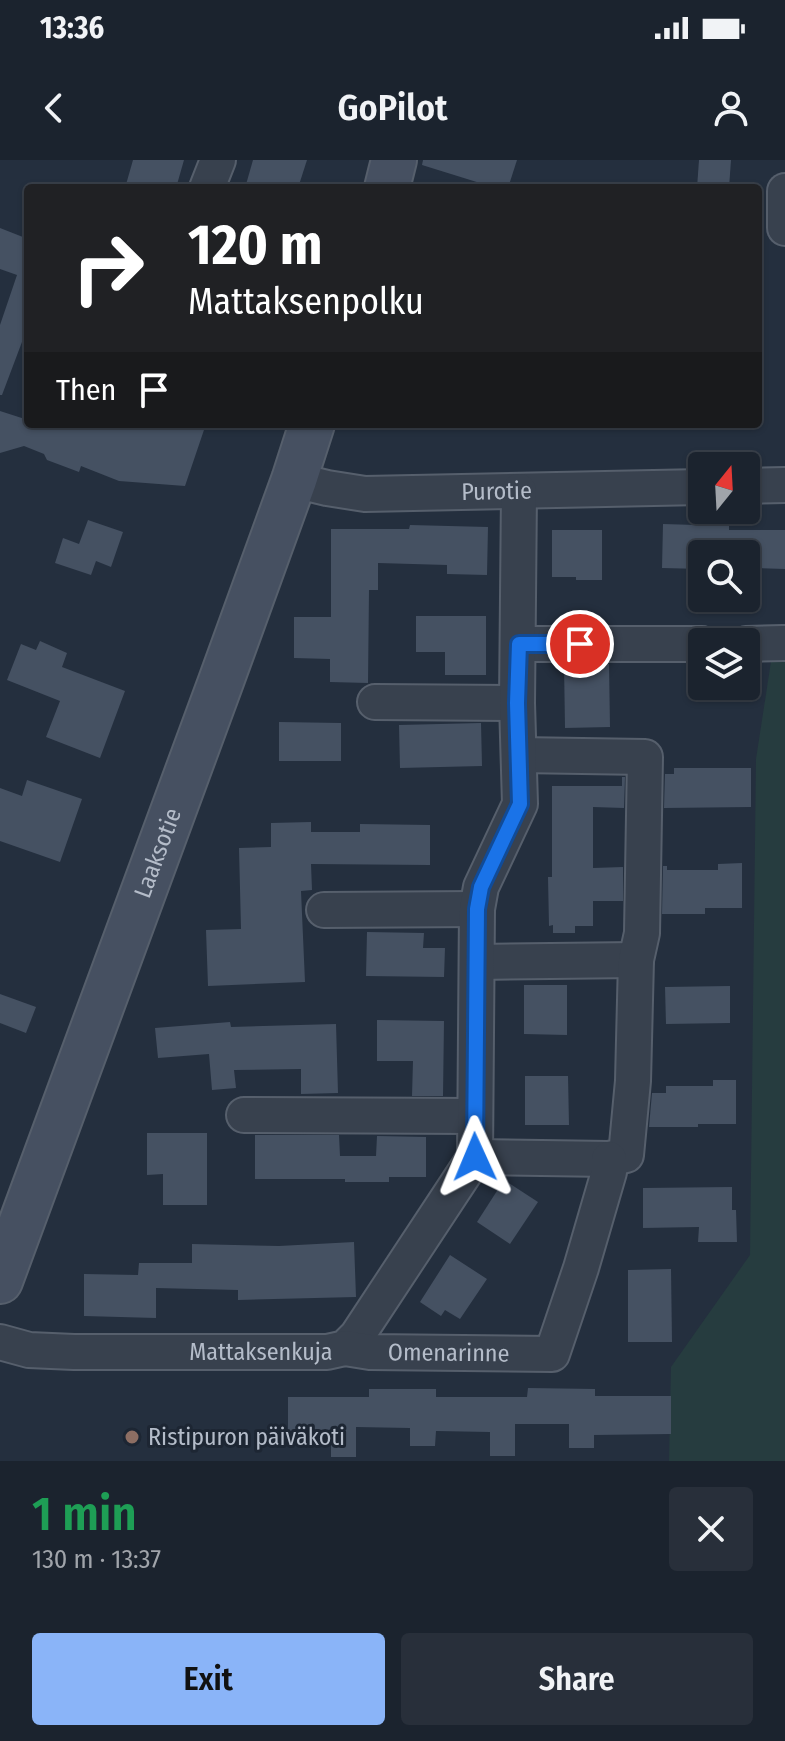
<!DOCTYPE html>
<meta charset="utf-8">
<style>
body{margin:0;font-family:"Fira Sans Condensed",sans-serif;background:#282f3a;color:#f1f3f6;height:100vh;display:flex;flex-direction:column;font-size:30px;white-space:nowrap}
*{box-sizing:border-box;margin:0}
p{font-size:26px;color:#a0a4aa}
.icon{flex:none;width:44px;height:44px;fill:none;stroke:currentColor;stroke-width:2;stroke-linecap:round;stroke-linejoin:round}
.map{position:relative;height:1301px;overflow:hidden}
.sheet{display:flex;flex-direction:column;background:#1b232e;flex:1}
.sheet>*{flex:none}
.guide{position:absolute;left:24px;top:24px;width:738px;height:244px;border-radius:8px;box-shadow:0 2px 6px #0004,0 0 0 2px #39404a;background:#202124;color:#fff;overflow:hidden}
.needle{width:52px;rotate:18deg}
.fabs{position:absolute;left:688px;top:292px;display:grid;gap:16px}
.fabs a{display:grid;place-items:center;width:72px;height:72px;border-radius:8px;background:#1b232e;box-shadow:0 2px 6px #0004,0 0 0 2px #39404a;font-size:40px}
.pin{position:absolute;display:grid;place-items:center;width:68px;height:68px;color:#fff;margin:-34px;border:4px solid #fff;border-radius:50%;box-shadow:0 2px 8px #0007}
.me{position:absolute;width:88px;margin:-44px;rotate:359deg;stroke-linejoin:round;filter:drop-shadow(0 0 6px #0008)}
.turn{display:flex;align-items:center;gap:28px;height:168px;padding:0 32px;font-size:36px}
.turn .icon{width:104px;height:104px;stroke-width:2.5}
.turn b{display:block;font-size:56px;line-height:68px}
.then{display:flex;align-items:center;height:76px;padding:0 32px;background:#0003;gap:16px;font-size:30px}
.round{display:grid;place-items:center;flex:none;width:84px;height:84px;border-radius:8px;background:#282f3a}
.overview{display:flex;align-items:center;justify-content:space-between;height:136px;padding:0 32px}
h1{font-size:48px;font-weight:600;line-height:60px;color:#1e9e55}
.action{display:flex;gap:16px;margin-top:auto;padding:16px 32px}
.action a{flex:1;height:92px;border-radius:8px;background:#8ab4f8;color:#111;font-size:32px;font-weight:600;line-height:92px;text-align:center}
.action a+a{background:#282f3a;color:#f1f3f6}
.status{display:flex;justify-content:space-between;align-items:center;height:56px;padding:0 40px;background:#1b232e;direction:ltr}
.status svg{height:22px;fill:currentColor}
header{display:flex;justify-content:space-between;align-items:center;height:104px;padding:0 32px;background:#1b232e;font-size:36px;font-weight:600}
.map>svg:first-child{display:block}
</style>
<div class="status"><b>13:36</b><svg viewBox="0 0 49 12"><path d="M0 12V9h3v3zM5 12V6h3v6zM10 12V3h3v9zM15 12V0h3v12zM26 1h20v11H26zM47 4h2v5h-2z"/></svg></div>
<header><svg class="icon" aria-label="back" viewBox="0 0 24 24"><path d="M15 5l-7 7 7 7"/></svg>GoPilot<svg class="icon" aria-label="person" viewBox="0 0 24 24"><circle cx="12" cy="8" r="4"/><path d="M4 21q1-7 8-7t8 7"/></svg></header>
<div class="map">
<svg width="785" height="1301" viewBox="0 0 785 1301">
<rect width="100%" height="100%" fill="#242f3e"/>
<polygon fill="#263c3f" points="785,471 785,1301 669,1301 671,1207 750,1095 756,599 772,495"/>
<g fill="#455162">
<polygon points="133,0 184,0 176,28 125,28"/>
<polygon points="253,0 307,0 298,28 245,28"/>
<polygon points="423,0 517,0 508,28 496,28 422,5"/>
<polygon points="699,0 731,0 729,28 697,28"/>
<polygon points="0,68 28,79 28,166 2,235 0,235 0,165 17,115 0,109"/>
<polygon points="0,251 28,260 28,264 206,264 185,326 119,321 81,306 79,312 47,300 44,294 24,286 0,293"/>
<polygon points="88,360 123,372 111,407 96,401 91,415 55,403 63,378 79,384"/>
<polygon points="663,364 729,366 729,370 785,370 785,409 752,408 752,394 702,394 702,409 662,408"/>
<polygon points="410,365 488,367 487,415 447,414 447,405 378,403 378,430 369,430 368,523 330,522 330,499 294,498 294,457 331,457 331,369 409,369"/>
<polygon points="552,370 602,370 602,420 576,420 576,417 552,417"/>
<polygon points="416,456 486,456 486,515 445,515 445,492 416,492"/>
<polygon points="40,481 67,493 62,507 125,531 100,598 46,577 60,541 7,520 21,484 36,490"/>
<polygon points="564,504 609,504 610,567 565,568"/>
<polygon points="279,562 341,563 341,601 279,601"/>
<polygon points="481,563 482,606 400,608 399,565"/>
<polygon points="674,608 751,608 751,647 664,648 665,614 674,614"/>
<polygon points="622,617 625,617 624,648 593,647 593,708 623,707 623,741 593,741 593,766 575,766 575,773 553,773 553,765 549,766 548,717 552,717 552,626 622,626"/>
<polygon points="27,620 82,639 60,702 0,681 0,628 22,636"/>
<polygon points="311,662 311,672 360,672 360,664 430,665 430,705 311,704 312,730 301,731 305,822 208,826 206,770 241,769 239,688 271,687 271,663"/>
<polygon points="742,703 742,748 705,748 705,754 662,754 663,706 667,706 667,710 718,710 718,704"/>
<polygon points="367,772 424,773 423,788 445,788 444,817 366,816"/>
<polygon points="524,825 567,825 567,875 524,874"/>
<polygon points="730,826 730,863 666,864 665,827"/>
<polygon points="0,834 36,847 26,873 0,863"/>
<polygon points="377,860 444,861 443,936 412,936 413,901 377,901"/>
<polygon points="230,862 231,867 336,864 338,933 301,934 301,909 234,910 236,928 212,930 209,894 158,898 155,868"/>
<polygon points="525,916 568,916 569,965 525,965"/>
<polygon points="713,920 736,920 736,964 698,964 698,967 649,967 652,933 666,933 666,926 713,926"/>
<polygon points="147,973 207,973 207,1045 163,1045 163,1014 147,1015"/>
<polygon points="255,975 339,975 340,996 376,996 377,976 426,977 426,1017 389,1017 389,1022 345,1022 345,1019 255,1019"/>
<polygon points="504,1020 538,1042 510,1084 477,1062"/>
<polygon points="732,1027 732,1050 736,1050 737,1082 698,1082 699,1067 643,1068 643,1028"/>
<polygon points="354,1082 356,1137 238,1140 238,1130 156,1128 156,1158 84,1156 84,1114 138,1115 139,1103 192,1103 192,1084 279,1086"/>
<polygon points="450,1095 487,1119 460,1159 445,1150 441,1156 420,1142"/>
<polygon points="671,1109 672,1182 628,1182 628,1110"/>
<polygon points="528,1228 595,1229 595,1236 671,1236 671,1274 594,1275 594,1288 569,1288 569,1264 515,1264 515,1296 490,1296 490,1272 436,1271 435,1286 410,1286 410,1268 356,1267 356,1297 331,1297 331,1272 288,1272 288,1237 369,1237 369,1229 436,1229 436,1237 527,1237"/>
</g>
<g fill="none" stroke-linecap="round" stroke-linejoin="round">
<g stroke="#565f6c" stroke-width="38">
<g id="minor">
<polyline points="207,28 218,0"/>
<polyline points="785,31 785,68"/>
<path id="s1" d="M294 320 327 328 365 334 702 327"/>
<polyline points="746,326 785,325"/>
<polyline points="519,484 702,484"/>
<polyline points="746,484 783,483"/>
<polyline points="375,542 517,543"/>
<polyline points="324,750 477,749"/>
<polyline points="477,802 636,800"/>
<polyline points="244,955 474,956"/>
<polyline points="475,997 609,999 626,995 633,921 636,800 642,773 645,597 519,595"/>
<path id="s2" d="M0 1182 29 1190 74 1192H327L345 1188 357 1176 475 997 477 749 481 727 520 644 517 543 519 331"/>
<path id="s3" d="M345 1188 370 1192 552 1194 581 1108 609 1012V999"/>
</g>
</g>
<g stroke="#565f6c" stroke-width="48">
<g id="secondary">
<polyline points="387,28 394,0"/>
<path id="s4" d="M0 1121 220 524 294 320 312 264"/>
</g>
</g>
<use href="#minor" stroke="#38414e" stroke-width="34"/>
<use href="#secondary" stroke="#465061" stroke-width="44"/>
</g>
<g fill="none" stroke-linecap="round" stroke-linejoin="round">
<g stroke="#114b97" stroke-width="20">
<polyline id="route" points="475,997 477,749 481,727 520,644 517,543 519,484 580,484"/>
</g>
<use href="#route" stroke="#1a73e8" stroke-width="14"/>
</g>
<circle fill="#8d6e63" stroke="#1d2633" stroke-width="3" cx="132" cy="1277" r="8"/>
<g text-anchor="middle" stroke-width="6" stroke-linejoin="round" paint-order="stroke">
<g font-size="24" fill="#b4bcc9" stroke="#1d2633">
<text dy="8" stroke="none"><textPath href="#s1" startOffset="204">Purotie</textPath></text>
<text dy="8" stroke="none"><textPath href="#s4" startOffset="456">Laaksotie</textPath></text>
<text dy="8" stroke="none"><textPath href="#s2" startOffset="262">Mattaksenkuja</textPath></text>
<text dy="8" stroke="none"><textPath href="#s3" startOffset="104">Omenarinne</textPath></text>
</g>
<g font-size="24" fill="#b4bcc9" stroke="#1d2633" text-anchor="start">
<text x="148" y="1285">Ristipuron päiväkoti</text>
</g>
</g>
</svg>
<div class="fabs">
<a><svg class="needle" viewBox="-14 -14 28 28"><path d="M0-13l5 13h-10z" fill="#e53935"/><path d="M0 13l5-13h-10z" fill="#a0a4aa"/></svg></a>
<a><svg class="icon" aria-label="search" viewBox="0 0 24 24"><circle cx="10" cy="10" r="6"/><path d="M15 15l6 6"/></svg></a>
<a><svg class="icon" aria-label="layers" viewBox="0 0 24 24"><path d="M12 4l9 5-9 5-9-5zM3 14l9 5 9-5"/></svg></a>
</div>
<div class="pin" style="left:580px;top:484px;background:#d93025"><svg class="icon" aria-label="arrive" viewBox="0 0 24 24"><path d="M6 21V4h12l-3 4 3 4H6"/></svg></div>
<svg class="me" style="left:475px;top:997px" viewBox="-20 -20 40 40"><path d="M0-17L14 15 0 8-14 15z" fill="#1a73e8" stroke="#fff" stroke-width="4"/></svg>
<div class="guide">
<div class="turn"><svg class="icon" aria-label="right" viewBox="0 0 24 24"><path d="M7 20v-9h11M14 6l5 5-5 5"/></svg><div><b>120 m</b>Mattaksenpolku</div></div>
<div class="then">Then<svg class="icon" aria-label="arrive" viewBox="0 0 24 24"><path d="M6 21V4h12l-3 4 3 4H6"/></svg></div>
</div>
</div>
<section class="sheet">
<div class="overview"><div><h1>1 min</h1><p>130 m · 13:37</p></div><a class="round"><svg class="icon" aria-label="close" viewBox="0 0 24 24"><path d="M6 6l12 12M18 6L6 18"/></svg></a></div>
<div class="action"><a>Exit</a><a>Share</a></div>
</section>
